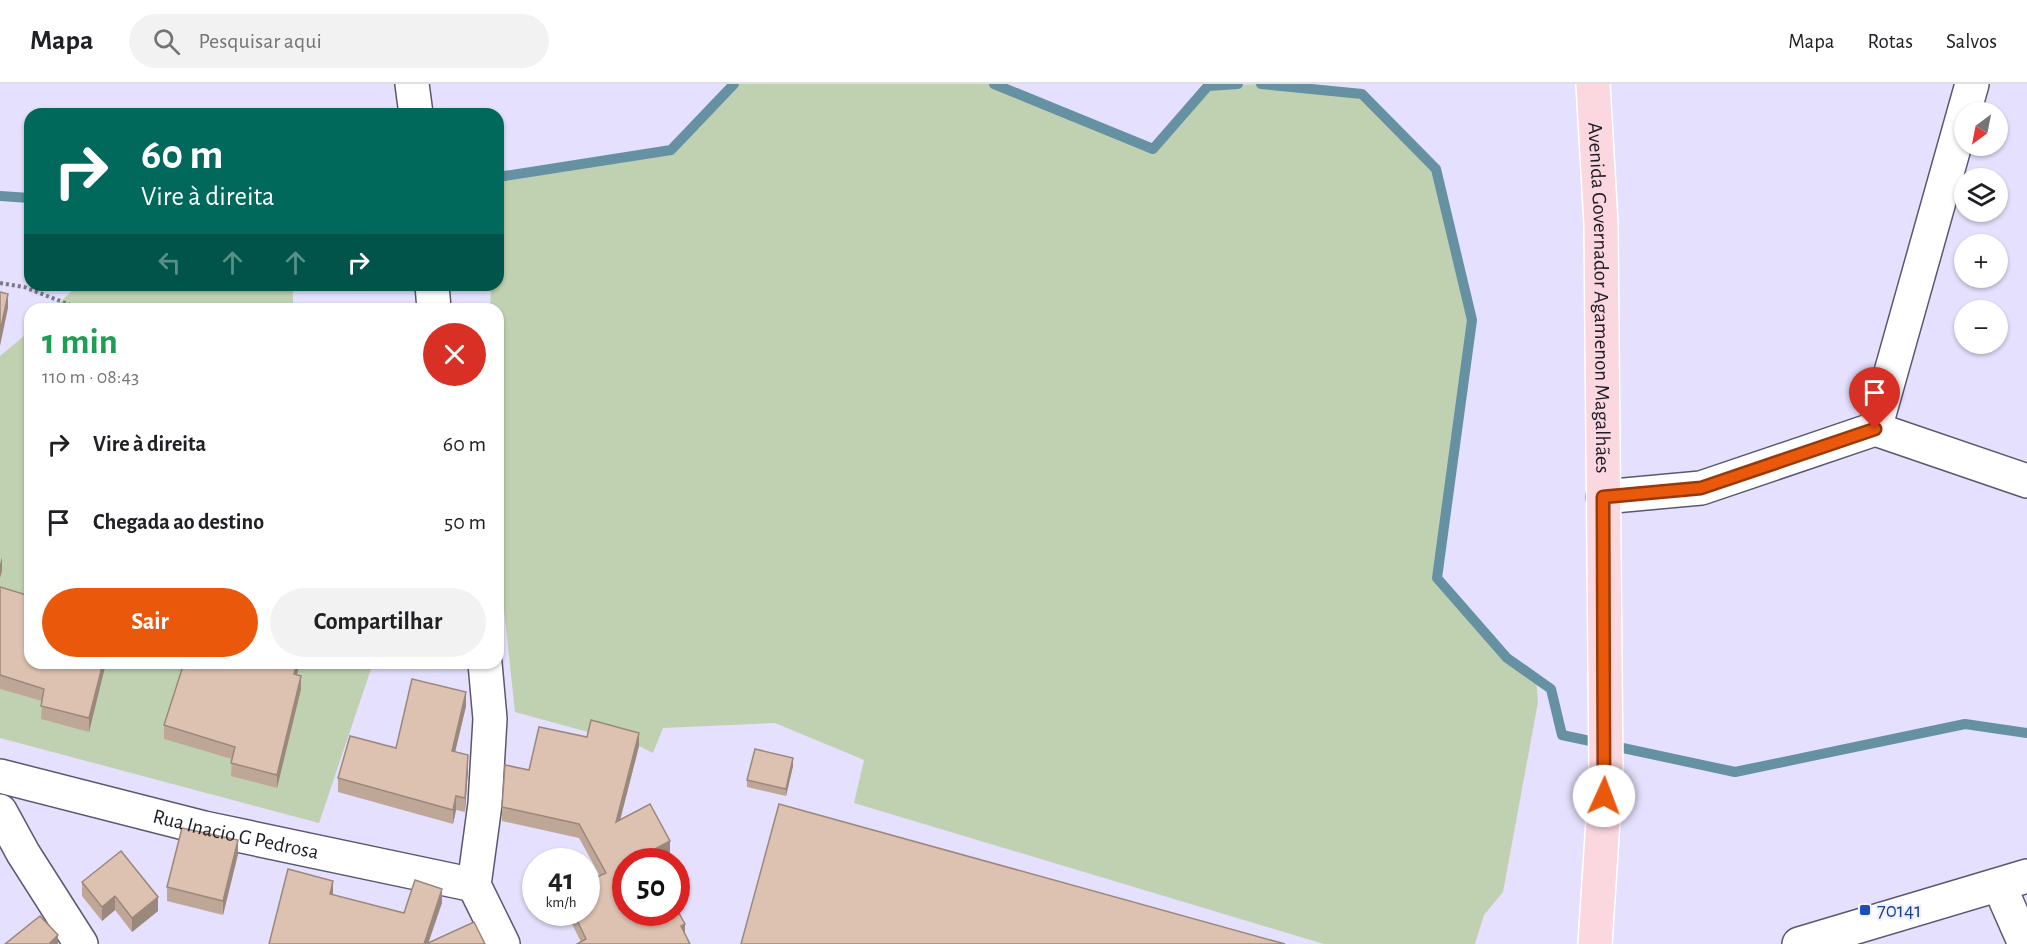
<!DOCTYPE html>
<html lang="pt">
<meta charset="utf-8">
<style>
body{margin:0;font-family:"Alegreya Sans",sans-serif;background:#f2f2f2;color:#202124;height:100vh;display:flex;flex-direction:column;font-size:22px;white-space:nowrap}
*{box-sizing:border-box;margin:0}
p{font-size:20px;color:#757577}
.icon{flex:none;width:33px;height:33px;fill:none;stroke:currentColor;stroke-width:2;stroke-linecap:round;stroke-linejoin:round}
.map{position:relative;flex:1;overflow:hidden}
.side{position:absolute;left:24px;top:219px;width:480px;height:366px;display:flex;flex-direction:column;background:#fff;border-radius:18px;box-shadow:0 2px 4px #0004}
.side>*{flex:none}
.banner{position:absolute;left:24px;top:24px;width:480px;height:183px;border-radius:18px;box-shadow:0 2px 4px #0004;background:#00695c;color:#fff;overflow:hidden}
.needle{width:39px;rotate:212deg}
.fabs{position:absolute;left:1954px;top:18px;display:grid;gap:12px}
.fabs a{display:grid;place-items:center;width:54px;height:54px;border-radius:50%;background:#fff;box-shadow:0 2px 4px #0004;font-size:30px}
.speed{position:absolute;left:522px;top:764px;display:flex;gap:12px;font-size:30px;font-weight:700;text-align:center}
.speed>*{display:grid;place-content:center;width:78px;height:78px;border-radius:50%;background:#fff;box-shadow:0 2px 4px #0004;line-height:1}
.speed small{font-size:15px;font-weight:400}
.speed .limit{border:9px solid #d22;background:#fff;color:#111}
.pin{position:absolute;display:grid;place-items:center;width:51px;height:51px;color:#fff;margin:-62px -26px;border-radius:50% 50% 50% 0;rotate:-45deg;box-shadow:0 0 6px #0007}
.pin .icon{rotate:45deg}
.me{position:absolute;width:66px;margin:-33px;rotate:2deg;stroke-linejoin:round;filter:drop-shadow(0 0 4px #0008)}
.turn{display:flex;align-items:center;gap:21px;height:126px;padding:0 18px;font-size:27px}
.turn .icon{width:78px;height:78px;stroke-width:2.5}
.turn b{display:block;font-size:42px;line-height:51px}
.lanes{display:flex;align-items:center;height:57px;padding:0 18px;background:#0003;justify-content:center;gap:30px;direction:ltr}
.lanes .off{opacity:.35}
.round{display:grid;place-items:center;flex:none;width:63px;height:63px;border-radius:32px;background:#f2f2f2}
.head{display:flex;align-items:center;justify-content:space-between;height:102px;padding:0 18px}
h1{font-size:36px;font-weight:700;line-height:45px;color:#1e9e55}
.button{display:flex;gap:12px;margin-top:auto;padding:12px 18px}
.button a{flex:1;height:69px;border-radius:36px;background:#ea580c;color:#fff;font-size:24px;font-weight:700;line-height:69px;text-align:center}
.button a+a{background:#f2f2f2;color:#202124}
ul{padding:0;list-style:none}
li{display:flex;align-items:center;gap:18px;height:78px;padding:0 18px}
li div{flex:1}
li b{display:block;font-size:22px}
li em{font-style:normal}
header{display:flex;align-items:center;gap:36px;box-sizing:border-box;height:84px;padding:0 30px;background:#fff;border-bottom:2px solid #e0e0e0}
header strong{font-size:28px}
nav{display:flex;gap:33px;margin-inline-start:auto;font-size:21px}
.search{width:420px;height:54px;background:#f2f2f2;display:flex;align-items:center;gap:15px;box-sizing:border-box;padding:0 21px;border-radius:33px;color:#757577;font-size:22px}
.map>svg:first-child{display:block}
</style>
<header>
<strong>Mapa</strong>
<div class="search"><svg class="icon" aria-label="search" viewBox="0 0 24 24"><circle cx="10" cy="10" r="6"/><path d="M15 15l6 6"/></svg>Pesquisar aqui</div>
<nav><a>Mapa</a><a>Rotas</a><a>Salvos</a></nav>
</header>
<div class="map">
<svg width="2027" height="860" viewBox="0 0 2027 860">
<rect width="100%" height="100%" fill="#e4e0fd"/>
<g fill="#c0d1b1">
<polygon points="734,0 994,0 1153,65 1208,2 1261,0 1362,10 1436,85 1472,236 1437,494 1507,574 1536,594 1538,618 1503,808 1484,831 1475,860 1324,860 854,719 864,676 775,639 663,644 653,669 639,662 515,628 498,470 498,225 490,225 491,201 498,201 498,93 671,66"/>
<polygon points="78,201 293,201 293,225 53,225"/>
<polygon points="30,247 30,579 373,579 319,739 0,654 0,272"/>
</g>
<g fill="none" stroke-linecap="round" stroke-linejoin="round">
<g stroke="#6591a2" stroke-width="10">
<polyline points="994,0 1153,65 1208,2 1238,0"/>
<polyline points="1261,0 1362,10 1436,85 1472,236 1437,494 1507,574 1551,605 1562,651 1735,688 1965,640 2027,649"/>
<polyline points="498,93 671,66 734,0"/>
<polyline points="0,112 30,114"/>
</g>
<g stroke="#5b5770" stroke-width="36">
<g id="minor">
<polyline points="412,0 416,30"/>
<polyline points="432,201 434,225"/>
<polyline points="1875,345 2027,397"/>
<polyline points="1603,413 1701,404 1875,345 1972,0"/>
<polyline points="485,579 490,635 485,720 474,801 503,860"/>
<path id="s1" d="M0 692 204 744 474 801"/>
<polyline points="0,727 23,769 81,860"/>
<polyline points="1999,801 2025,860"/>
<polyline points="1799,860 2027,792"/>
</g>
</g>
<g stroke="#fff" stroke-width="36">
<g id="major">
<path id="s2" d="M1593 0 1601 140 1606 690 1595 860"/>
</g>
</g>
<polyline stroke="#7b788b" stroke-width="4" stroke-dasharray="3 3" stroke-linecap="butt" points="0,199 24,203 81,225"/>
<use href="#minor" stroke="#fff" stroke-width="33"/>
<use href="#major" stroke="#fbd7e0" stroke-width="33"/>
</g>
<g fill="#bfa798">
<polygon points="0,503 30,579 106,579 89,648 41,635 42,617 0,605"/>
<polygon points="244,584 297,591 301,605 277,704 231,692 232,675 164,655 164,641"/>
<polygon points="466,622 455,668 468,685 465,728 456,726 453,740 338,708 338,694 396,664"/>
<polygon points="587,653 639,662 620,736 670,771 658,777 626,777 676,828 581,858 566,828 586,828 600,792 579,754 502,737 502,723 529,686"/>
<polygon points="793,682 786,712 747,703 747,696"/>
<polygon points="238,770 223,831 167,817 167,803"/>
<polygon points="82,798 158,827 132,848 115,826 102,837 82,812"/>
</g>
<g fill="#9b887c">
<polygon points="8,210 8,224 0,262 0,248"/>
<polygon points="2,473 2,487 0,494 0,480"/>
<polygon points="103,579 106,579 89,648 89,634"/>
<polygon points="297,579 300,579 294,603 294,590"/>
<polygon points="301,592 301,605 277,704 277,691"/>
<polygon points="466,608 466,622 452,681 452,667"/>
<polygon points="639,649 639,662 616,752 616,738"/>
<polygon points="468,671 468,685 465,728 465,714"/>
<polygon points="793,674 793,682 786,712 786,705"/>
<polygon points="456,712 456,726 453,740 453,726"/>
<polygon points="238,756 238,770 223,831 223,817"/>
<polygon points="670,757 670,771 658,777 649,777 649,768"/>
<polygon points="333,797 333,811 330,810"/>
<polygon points="442,805 442,819 428,860 424,860"/>
<polygon points="115,812 115,826 102,837 102,823"/>
<polygon points="158,813 158,827 132,848 132,834"/>
<polygon points="685,840 685,854 681,842"/>
<polygon points="58,851 58,860 49,860"/>
</g>
<g fill="#dec2b1" stroke="#9b887c" stroke-width="1.5">
<polygon points="0,208 8,210 0,248"/>
<polygon points="0,503 30,512 30,579 103,579 89,634 41,622 44,605 0,591"/>
<polygon points="184,579 229,579 244,584 245,579 297,579 294,590 301,592 277,691 231,679 235,663 164,641"/>
<polygon points="412,595 466,608 452,667 468,671 465,714 456,712 453,726 338,694 350,652 396,664"/>
<polygon points="591,636 639,649 616,738 650,720 670,757 649,768 653,777 626,777 626,828 676,828 676,824 685,840 681,842 690,860 577,860 586,855 573,828 586,828 586,798 606,789 579,740 502,723 505,681 529,686 539,643 587,653"/>
<polygon points="755,665 793,674 786,705 747,696"/>
<polygon points="779,720 1285,860 741,860"/>
<polygon points="182,744 238,756 223,817 167,803"/>
<polygon points="121,767 158,813 132,834 115,812 102,823 82,798"/>
<polygon points="288,785 333,797 330,810 404,829 415,796 442,805 424,860 269,860"/>
<polygon points="40,832 58,851 49,860 5,860"/>
<polygon points="474,838 485,860 426,860"/>
</g>
<g fill="none" stroke-linecap="round" stroke-linejoin="round">
<g stroke="#983908" stroke-width="15">
<polyline id="route" points="1604,712 1603,413 1701,404 1875,345"/>
</g>
<use href="#route" stroke="#ea580c" stroke-width="10"/>
</g>
<rect fill="#1a4fb4" stroke="#f1f0fc" stroke-width="2" x="1859" y="820" width="12" height="12" rx="3"/>
<g text-anchor="middle" stroke-width="5" stroke-linejoin="round" paint-order="stroke">
<g font-size="21" fill="#1e1c27" stroke="#f1f0fc">
<text dy="7" stroke="none"><textPath href="#s2" startOffset="214">Avenida Governador Agamenon Magalhães</textPath></text>
<text dy="7" stroke="none"><textPath href="#s1" startOffset="243">Rua Inacio G Pedrosa</textPath></text>
</g>
<g font-size="21" fill="#164399" stroke="#f1f0fc" text-anchor="start">
<text x="1877" y="833">70141</text>
</g>
</g>
</svg>
<div class="fabs">
<a><svg class="needle" viewBox="-14 -14 28 28"><path d="M0-13l5 13h-10z" fill="#e53935"/><path d="M0 13l5-13h-10z" fill="#757577"/></svg></a>
<a><svg class="icon" aria-label="layers" viewBox="0 0 24 24"><path d="M12 4l9 5-9 5-9-5zM3 14l9 5 9-5"/></svg></a>
<a>+</a>
<a>−</a>
</div>
<div class="speed"><div>41<small>km/h</small></div><div class="limit">50</div></div>
<div class="pin" style="left:1875px;top:345px;background:#d93025"><svg class="icon" aria-label="arrive" viewBox="0 0 24 24"><path d="M6 21V4h12l-3 4 3 4H6"/></svg></div>
<svg class="me" style="left:1604px;top:712px" viewBox="-20 -20 40 40"><circle r="19" fill="#fff"/><path d="M0-13L10 11 0 6-10 11z" fill="#ea580c"/></svg>
<div class="banner">
<div class="turn"><svg class="icon" aria-label="right" viewBox="0 0 24 24"><path d="M7 20v-9h11M14 6l5 5-5 5"/></svg><div><b>60 m</b>Vire à direita</div></div>
<div class="lanes"><svg class="icon off" aria-label="left" viewBox="0 0 24 24"><path d="M17 20v-9H6M10 6l-5 5 5 5"/></svg><svg class="icon off" aria-label="ahead" viewBox="0 0 24 24"><path d="M12 20V5M6 11l6-6 6 6"/></svg><svg class="icon off" aria-label="ahead" viewBox="0 0 24 24"><path d="M12 20V5M6 11l6-6 6 6"/></svg><svg class="icon" aria-label="right" viewBox="0 0 24 24"><path d="M7 20v-9h11M14 6l5 5-5 5"/></svg></div>
</div>
<section class="side">
<div class="head"><div><h1>1 min</h1><p>110 m · 08:43</p></div><a class="round" style="background:#d93025;color:#fff"><svg class="icon" aria-label="close" viewBox="0 0 24 24"><path d="M6 6l12 12M18 6L6 18"/></svg></a></div>
<ul>
<li><svg class="icon" aria-label="right" viewBox="0 0 24 24"><path d="M7 20v-9h11M14 6l5 5-5 5"/></svg><div><b>Vire à direita</b></div><em>60 m</em></li>
<li><svg class="icon" aria-label="arrive" viewBox="0 0 24 24"><path d="M6 21V4h12l-3 4 3 4H6"/></svg><div><b>Chegada ao destino</b></div><em>50 m</em></li>
</ul>
<div class="button"><a>Sair</a><a>Compartilhar</a></div>
</section>
</div>
